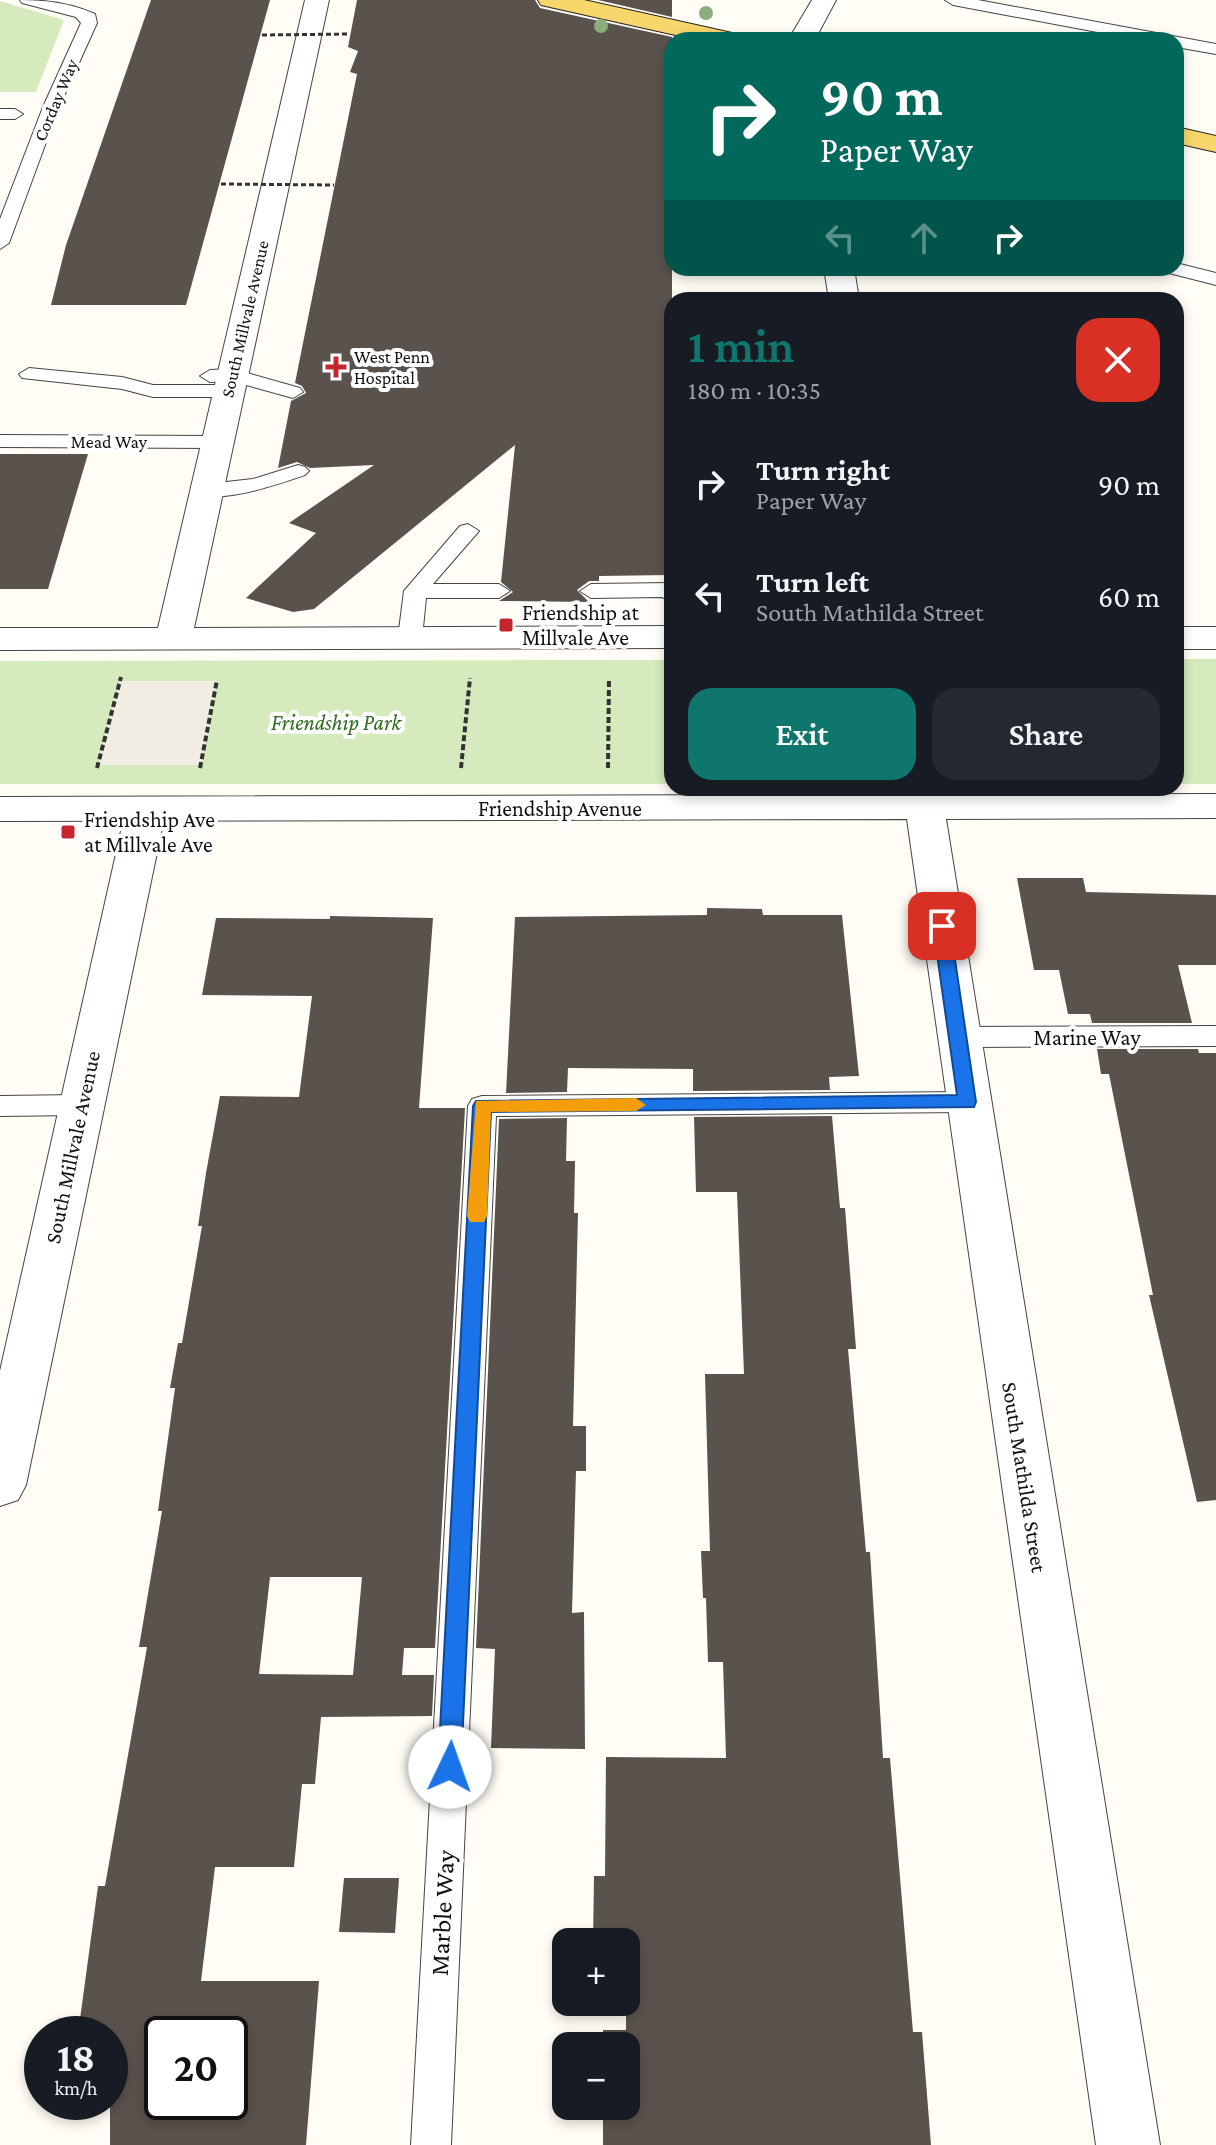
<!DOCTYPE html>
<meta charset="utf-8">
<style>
body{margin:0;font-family:"Crimson Pro",serif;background:#242831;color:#f1f3f6;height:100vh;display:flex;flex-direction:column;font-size:30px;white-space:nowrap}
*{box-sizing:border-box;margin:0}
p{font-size:26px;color:#9ea1a6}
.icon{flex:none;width:44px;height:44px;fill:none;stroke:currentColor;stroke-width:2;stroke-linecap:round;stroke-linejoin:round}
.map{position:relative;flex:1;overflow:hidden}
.drawer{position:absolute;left:664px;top:292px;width:520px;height:504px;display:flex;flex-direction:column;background:#171b24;border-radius:24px;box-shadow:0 4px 12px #0003}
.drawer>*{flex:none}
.guide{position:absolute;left:664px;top:32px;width:520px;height:244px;border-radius:24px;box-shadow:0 4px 12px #0003;background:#00695c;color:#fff;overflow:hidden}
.tools{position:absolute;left:552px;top:1928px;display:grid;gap:16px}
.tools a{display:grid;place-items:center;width:88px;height:88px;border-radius:16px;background:#171b24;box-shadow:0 4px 12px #0003;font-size:40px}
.speed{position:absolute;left:24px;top:2016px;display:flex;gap:16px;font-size:40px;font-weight:700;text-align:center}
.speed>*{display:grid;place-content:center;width:104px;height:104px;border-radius:50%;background:#171b24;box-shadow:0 4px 12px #0003;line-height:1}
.speed small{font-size:20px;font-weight:400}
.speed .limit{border:4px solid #111;border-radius:12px;background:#fff;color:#111}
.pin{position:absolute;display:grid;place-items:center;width:68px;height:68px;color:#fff;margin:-34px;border-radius:16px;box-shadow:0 4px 12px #0006}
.me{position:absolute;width:88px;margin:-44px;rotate:3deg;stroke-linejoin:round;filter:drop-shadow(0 0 6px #0008)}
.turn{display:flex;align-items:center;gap:28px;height:168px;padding:0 24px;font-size:36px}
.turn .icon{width:104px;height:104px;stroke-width:2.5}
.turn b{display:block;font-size:56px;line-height:68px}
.lanes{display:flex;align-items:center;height:76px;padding:0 24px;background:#0003;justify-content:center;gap:40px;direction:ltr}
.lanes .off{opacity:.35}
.round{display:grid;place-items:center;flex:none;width:84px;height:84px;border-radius:24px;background:#242831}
.headline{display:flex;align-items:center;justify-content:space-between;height:136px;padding:0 24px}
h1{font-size:48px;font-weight:600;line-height:60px;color:#0f766e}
.primary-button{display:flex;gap:16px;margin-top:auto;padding:16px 24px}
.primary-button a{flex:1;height:92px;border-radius:24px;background:#0f766e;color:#fff;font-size:32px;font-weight:600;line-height:92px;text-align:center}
.primary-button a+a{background:#242831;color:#f1f3f6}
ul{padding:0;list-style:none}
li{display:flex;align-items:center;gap:24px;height:112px;padding:0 24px}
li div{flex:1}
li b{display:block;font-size:30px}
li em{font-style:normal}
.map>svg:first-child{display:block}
</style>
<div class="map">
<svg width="1216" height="2145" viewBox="0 0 1216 2145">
<rect width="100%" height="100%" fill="#fffdf5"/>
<g fill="#d5ebbd">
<polygon points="0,1 64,20 36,92 0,92"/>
<rect x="1176" y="659" width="40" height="125"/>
<polygon points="672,660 672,784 0,784 0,661"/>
</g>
<polygon fill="#f1ede2" points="120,681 217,681 201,765 98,765"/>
<g fill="#5a524d" fill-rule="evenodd">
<polygon points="151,0 270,0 186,305 51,305 66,245"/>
<polygon points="357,0 535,0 540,8 672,37 672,547 669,575 599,576 599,581 589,581 577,590 589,602 499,601 513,592 501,582 515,445 314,609 293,612 246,598 316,533 289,523 374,465 310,468 297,462 278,468 291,401 306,393 302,386 295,383 357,74 350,72 358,51 348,47"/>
<polygon points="598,0 672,0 672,17"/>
<polygon points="0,454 88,454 48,589 0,589"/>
<polygon points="1017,878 1083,878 1086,892 1216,895 1216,965 1178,965 1192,1023 1092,1023 1090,1014 1068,1014 1059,970 1034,970"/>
<polygon points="707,908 762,909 763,915 842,915 859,1076 829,1077 830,1090 693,1091 693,1069 568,1068 567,1092 506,1093 515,917 707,915"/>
<path d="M330 916 433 918 419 1108H465L435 1648H404L402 1675H434L432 1716 321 1717 315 1784H302L294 1867H215L201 1981H319L306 2145H110V2034H78L98 1886H105L147 1647H139L162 1511H158L175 1388H170L178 1343H182L202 1226H198L206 1173 220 1096 299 1097 312 996 202 995 216 918 330 919ZM270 1577H362L353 1675 259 1674ZM162 2034H230V2102H162Z"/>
<polygon points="1097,1049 1198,1049 1199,1053 1216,1053 1216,1500 1197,1502 1149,1295 1153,1295 1109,1074 1101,1074"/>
<polygon points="832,1116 840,1208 845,1208 856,1349 848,1349 866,1552 870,1552 883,1758 890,1758 913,2032 922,2032 931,2145 603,2145 603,2106 626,2106 626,2046 603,2046 603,2030 626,2030 626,1942 593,1942 594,1876 605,1876 606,1757 726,1758 723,1662 708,1662 706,1598 703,1598 701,1551 710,1551 705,1374 744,1374 737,1192 696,1192 694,1117"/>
<polygon points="567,1118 566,1161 575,1161 574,1213 578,1213 573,1426 586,1426 586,1471 576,1471 572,1613 584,1612 585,1749 491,1748 495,1649 476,1648 499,1119"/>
<polygon points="344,1878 399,1878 395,1933 339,1932"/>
</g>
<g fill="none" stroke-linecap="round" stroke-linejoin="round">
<g stroke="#444" stroke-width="2">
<g id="service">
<path d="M20 0C46 0 71 3 95 14L97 23 59 107 9 243 0 249V219L43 107 81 23 76 17 22 3Z"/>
<polygon points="945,0 978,0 1216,44 1216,54 1176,47 1176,40 1140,40 953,5"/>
<polygon points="0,109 15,109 23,114 15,119 0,119"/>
<polygon points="1176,263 1216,273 1216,285 1165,272 1163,268 1176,268"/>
<polygon points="29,368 122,377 153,385 229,385 239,391 229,397 153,397 122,389 22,378 19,374"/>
<polygon points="233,369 300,388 303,392 293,398 232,381 210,382 200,376 210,370"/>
<polygon points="0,435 217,436 227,442 217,448 0,447"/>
<path d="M298 465 305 467 309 471 305 475C285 482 212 508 196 490L199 485 253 479Z"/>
<polygon points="468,524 479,531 433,584 499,584 510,591 499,598 426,598 422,638 418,643 402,643 398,638 404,591 460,526"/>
<polygon points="672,583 672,602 662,597 591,598 580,591 591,584"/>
<polygon points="1216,1026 1216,1046 958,1047 948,1044 944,1037 948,1030 958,1027"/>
<polygon points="967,1092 977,1095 981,1102 977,1109 967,1112 496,1116 451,2145 411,2145 468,1106 472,1099 482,1096"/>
<polygon points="80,1095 90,1098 94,1105 90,1112 80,1115 0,1116 0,1096"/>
</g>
</g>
<g stroke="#444" stroke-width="2">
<g id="minor">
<polygon points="812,0 836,0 819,32 820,40 794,40 793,32"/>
<polygon points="824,268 854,268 859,300 829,300"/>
<polygon points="146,797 160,800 166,809 26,1485 18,1500 0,1506 0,1371 126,809 132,800"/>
</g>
</g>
<g stroke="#444" stroke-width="2">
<g id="tertiary">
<polygon points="305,0 329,0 194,628 672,626 672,648 0,650 0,628 158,628"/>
<rect x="1176" y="627" width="40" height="22"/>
<polygon points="1216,794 1216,818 946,819 1160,2145 1096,2145 907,819 0,821 0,797"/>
</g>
</g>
<g stroke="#222" stroke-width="2">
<g id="primary">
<polygon points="538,0 584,0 741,35 745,40 698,40 541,5"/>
<polygon points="1176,127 1216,136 1216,152 1176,143"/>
</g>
</g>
<g stroke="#333" stroke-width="4" stroke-dasharray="6 3" stroke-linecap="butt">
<polyline points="97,768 121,677"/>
<polyline points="200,768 217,680"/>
<polyline points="461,768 470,678"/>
<polyline points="608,768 609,678"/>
</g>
<use href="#service" fill="#fff" fill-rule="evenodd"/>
<use href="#minor" fill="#fff" fill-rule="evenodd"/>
<use href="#tertiary" fill="#fff" fill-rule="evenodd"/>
<use href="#primary" fill="#f9d66b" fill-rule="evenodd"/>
<g stroke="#333" stroke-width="3" stroke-dasharray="5 3" stroke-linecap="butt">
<polyline points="262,35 350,34"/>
<polyline points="221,184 334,185"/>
</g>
</g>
<g fill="#8dad7f">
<circle cx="706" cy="13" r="7"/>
<circle cx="601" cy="26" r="7"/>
</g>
<polygon fill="#1a73e8" stroke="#114b97" stroke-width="2" points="942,920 950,926 976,1102 974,1107 491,1112 461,1767 458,1775 450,1778 441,1775 438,1767 473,1106 476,1101 957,1095 933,926"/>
<polygon fill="#f59e0b" points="636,1098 646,1105 636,1111 491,1112 487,1216 484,1222 470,1222 467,1216 476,1101"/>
<g fill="#c4262e" stroke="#fff" stroke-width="3">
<path d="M332 355h8v8h8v8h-8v8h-8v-8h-8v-8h8z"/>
<rect x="498" y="617" width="16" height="16" rx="4"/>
<rect x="60" y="824" width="16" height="16" rx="4"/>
</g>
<g text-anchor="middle" stroke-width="8" stroke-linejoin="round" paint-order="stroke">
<g font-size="18" fill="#111" stroke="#fff">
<text transform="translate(56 100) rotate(-67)" y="6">Corday Way</text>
<text transform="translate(245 319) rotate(-77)" y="6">South Millvale Avenue</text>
<text x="109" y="448">Mead Way</text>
</g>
<g font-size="18" fill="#111" stroke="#fff" text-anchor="start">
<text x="354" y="363">West Penn<tspan x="354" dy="21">Hospital</tspan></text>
</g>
<g font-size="22" fill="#111" stroke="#fff" text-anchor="start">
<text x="522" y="620">Friendship at<tspan x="522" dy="25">Millvale Ave</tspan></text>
<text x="84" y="827">Friendship Ave<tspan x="84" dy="25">at Millvale Ave</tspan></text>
</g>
<g font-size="22" font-style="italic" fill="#2f6b1f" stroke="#fff">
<text x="336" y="730">Friendship Park</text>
</g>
<g font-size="22" fill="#111" stroke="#fff">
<text x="560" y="816">Friendship Avenue</text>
<text x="1087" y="1045">Marine Way</text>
<text transform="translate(72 1147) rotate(-78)" y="8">South Millvale Avenue</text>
<text transform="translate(1025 1477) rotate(81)" y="8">South Mathilda Street</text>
</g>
<g font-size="26" fill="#111" stroke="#fff">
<text transform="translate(442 1913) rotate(-87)" y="9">Marble Way</text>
</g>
</g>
</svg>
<div class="tools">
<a>+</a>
<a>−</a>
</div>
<div class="speed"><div>18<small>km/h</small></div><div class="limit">20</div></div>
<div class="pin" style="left:942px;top:926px;background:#d93025"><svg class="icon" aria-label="arrive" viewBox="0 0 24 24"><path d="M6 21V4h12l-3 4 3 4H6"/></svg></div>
<svg class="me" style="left:450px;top:1767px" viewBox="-20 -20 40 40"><circle r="19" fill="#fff"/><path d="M0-13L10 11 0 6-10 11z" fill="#1a73e8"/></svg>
<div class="guide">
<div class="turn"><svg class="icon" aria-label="right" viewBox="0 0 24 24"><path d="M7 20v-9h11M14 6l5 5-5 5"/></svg><div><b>90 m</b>Paper Way</div></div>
<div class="lanes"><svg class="icon off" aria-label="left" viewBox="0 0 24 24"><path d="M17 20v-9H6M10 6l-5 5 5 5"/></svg><svg class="icon off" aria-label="ahead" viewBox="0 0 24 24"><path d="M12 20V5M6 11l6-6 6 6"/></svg><svg class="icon" aria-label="right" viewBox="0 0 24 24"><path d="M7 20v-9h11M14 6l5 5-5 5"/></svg></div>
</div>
<section class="drawer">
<div class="headline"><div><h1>1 min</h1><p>180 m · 10:35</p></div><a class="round" style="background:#d93025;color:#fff"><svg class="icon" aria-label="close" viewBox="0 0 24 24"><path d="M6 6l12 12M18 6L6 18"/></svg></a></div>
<ul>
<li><svg class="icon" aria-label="right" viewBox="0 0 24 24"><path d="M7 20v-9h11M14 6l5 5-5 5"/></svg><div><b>Turn right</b><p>Paper Way</p></div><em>90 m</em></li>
<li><svg class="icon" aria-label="left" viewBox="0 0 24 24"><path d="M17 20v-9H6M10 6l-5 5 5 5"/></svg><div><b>Turn left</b><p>South Mathilda Street</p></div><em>60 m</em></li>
</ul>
<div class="primary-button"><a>Exit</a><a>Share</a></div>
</section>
</div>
